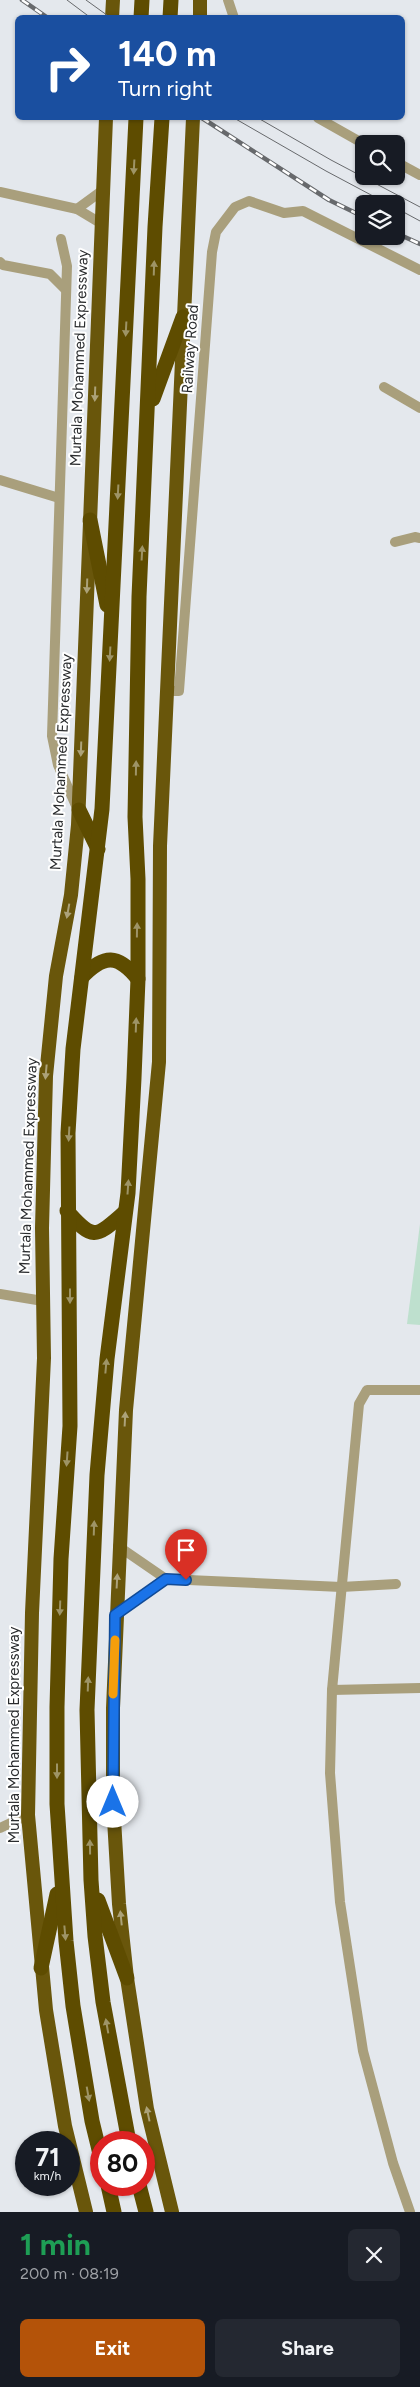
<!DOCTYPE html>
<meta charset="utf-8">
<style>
body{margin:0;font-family:Figtree,sans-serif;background:#242831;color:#f1f3f6;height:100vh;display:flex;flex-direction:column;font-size:19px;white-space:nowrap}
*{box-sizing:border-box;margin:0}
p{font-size:16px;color:#9ea1a6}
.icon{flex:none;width:28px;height:28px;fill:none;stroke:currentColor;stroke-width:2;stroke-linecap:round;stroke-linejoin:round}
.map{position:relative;height:2212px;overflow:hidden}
.details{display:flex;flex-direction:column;background:#171b24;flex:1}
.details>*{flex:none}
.banner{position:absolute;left:15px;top:15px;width:390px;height:105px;border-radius:8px;box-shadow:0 1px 4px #0004;background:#1a4fa0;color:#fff;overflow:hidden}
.fabs{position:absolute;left:355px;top:135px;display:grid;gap:10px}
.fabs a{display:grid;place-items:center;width:50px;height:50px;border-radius:8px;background:#171b24;box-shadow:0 1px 4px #0004;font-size:25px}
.speed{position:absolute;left:15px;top:2131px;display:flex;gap:10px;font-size:25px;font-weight:700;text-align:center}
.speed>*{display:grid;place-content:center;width:65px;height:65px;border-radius:50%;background:#171b24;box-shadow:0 1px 4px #0004;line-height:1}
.speed small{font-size:12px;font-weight:400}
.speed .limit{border:8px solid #d22;background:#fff;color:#111}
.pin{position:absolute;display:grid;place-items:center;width:42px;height:42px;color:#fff;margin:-51px -21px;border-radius:50% 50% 50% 0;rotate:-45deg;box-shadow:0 0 5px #0007}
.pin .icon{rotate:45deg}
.me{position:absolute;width:55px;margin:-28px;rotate:0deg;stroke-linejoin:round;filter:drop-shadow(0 0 4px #0008)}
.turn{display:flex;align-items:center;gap:18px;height:105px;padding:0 20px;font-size:22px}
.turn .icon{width:65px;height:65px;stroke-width:2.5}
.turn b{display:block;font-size:35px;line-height:42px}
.round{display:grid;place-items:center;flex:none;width:52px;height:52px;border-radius:8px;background:#242831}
.head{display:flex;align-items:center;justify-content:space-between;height:85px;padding:0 20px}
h1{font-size:30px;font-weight:700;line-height:38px;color:#1e9e55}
.cta{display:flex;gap:10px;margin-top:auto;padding:10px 20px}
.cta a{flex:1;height:58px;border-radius:8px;background:#b45309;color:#fff;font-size:20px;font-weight:700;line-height:58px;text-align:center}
.cta a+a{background:#242831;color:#f1f3f6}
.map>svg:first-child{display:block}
</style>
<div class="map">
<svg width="420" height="2212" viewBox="0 0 420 2212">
<rect width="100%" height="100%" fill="#e4e8ed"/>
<polygon fill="#bee0ce" points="420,1224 420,1325 407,1324"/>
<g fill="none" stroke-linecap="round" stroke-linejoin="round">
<g stroke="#a99f7c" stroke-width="10">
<polyline points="228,0 234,18"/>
<polyline points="318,118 364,144"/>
<polyline points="396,162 420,175"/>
<polyline points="0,192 77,209 102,224"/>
<polyline points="77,209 103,190"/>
<polyline points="61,239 67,266 52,736 58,765 77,808"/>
<polyline points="0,262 3,265 50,274 66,290"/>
<polyline points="384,387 420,408"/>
<polyline points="0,480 59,498"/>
<polyline points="395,542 415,537 420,538"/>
<polyline points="168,691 179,691 212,252 216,232 235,207 249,201 284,213 303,211 420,270"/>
<polyline points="0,1294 43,1301"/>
<polyline points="420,1390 367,1390 359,1404 332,1690 420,1688"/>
<polyline points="118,1546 166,1579 341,1587 396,1584"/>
<polyline points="115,1615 166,1579"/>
<polyline points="332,1690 330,1773 340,1902 363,2051 393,2163 410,2212"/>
<polyline points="0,1828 28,1815"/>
</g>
<g stroke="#69560b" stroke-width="14">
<polyline points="112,18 113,0"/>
<polyline points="200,18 200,0"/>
<polyline points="86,2212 65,2126 46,2010 28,1815 32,1613 44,1358 42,1228 46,1076 56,976 71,895 78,825 106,118"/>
<polyline points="172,2212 147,2109 127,1978 119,1904 113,1802 113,1708 126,1410 159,1062 160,846 193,118"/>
</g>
<g stroke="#5e4c00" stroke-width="15">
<polyline points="141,18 142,0"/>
<polyline points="170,18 171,0"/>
<polyline points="153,399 183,317"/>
<polyline points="90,520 107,605"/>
<polyline points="79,810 98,849"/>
<path d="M82 977C104 954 118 954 138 979"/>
<path d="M67 1211C94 1242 96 1237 125 1212"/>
<polyline points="98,1900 127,1978"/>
<polyline points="41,1968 57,1894"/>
<polyline points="129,2142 103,2002 95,1936 91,1880 87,1710 97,1475 107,1359 128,1193 134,1078 138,979 138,879 135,817 139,597 155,227 162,118"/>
<polyline points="101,2158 92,2121 73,2006 66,1941 57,1804 57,1707 61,1559 70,1426 68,1133 73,1049 102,809 136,118"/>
<polyline points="108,2185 114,2212"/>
<polyline points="139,2185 146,2212"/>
</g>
<g stroke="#67696c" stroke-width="1">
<polyline points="67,0 91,18"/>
<polyline points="86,0 111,18"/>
<polyline points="234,118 326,171 388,204"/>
<polyline points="258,118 331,160 420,207"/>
<polyline points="396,208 420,221"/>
</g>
<g stroke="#67696c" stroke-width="4.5">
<g id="rail">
<polyline points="22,0 48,18"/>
<polyline points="202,118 329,200 364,217"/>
<polyline points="396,233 420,244"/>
</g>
</g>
<use href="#rail" stroke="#fff" stroke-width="2.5" stroke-dasharray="8" stroke-linecap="butt"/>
</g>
<defs><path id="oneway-solid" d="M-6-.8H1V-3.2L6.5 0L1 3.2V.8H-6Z" transform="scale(1.25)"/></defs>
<g fill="#9e9466">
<use href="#oneway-solid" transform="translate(134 167) rotate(93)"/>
<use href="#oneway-solid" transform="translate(154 268) rotate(-88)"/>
<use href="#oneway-solid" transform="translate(126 329) rotate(93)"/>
<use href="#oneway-solid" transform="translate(118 492) rotate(93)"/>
<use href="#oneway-solid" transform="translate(142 553) rotate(-87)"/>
<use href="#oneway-solid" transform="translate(110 654) rotate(93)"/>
<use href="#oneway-solid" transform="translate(136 768) rotate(-89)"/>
<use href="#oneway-solid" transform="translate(137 930) rotate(-89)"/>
<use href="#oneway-solid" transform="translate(136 1025) rotate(-88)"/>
<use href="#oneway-solid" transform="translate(69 1134) rotate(93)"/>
<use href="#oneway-solid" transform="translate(128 1187) rotate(-86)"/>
<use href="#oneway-solid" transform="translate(70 1296) rotate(90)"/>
<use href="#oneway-solid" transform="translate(106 1366) rotate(-85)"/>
<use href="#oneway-solid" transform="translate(67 1459) rotate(94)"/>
<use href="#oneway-solid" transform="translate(94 1528) rotate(-88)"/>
<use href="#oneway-solid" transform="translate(60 1608) rotate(92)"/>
<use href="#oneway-solid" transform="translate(88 1684) rotate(-88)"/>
<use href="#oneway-solid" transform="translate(57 1771) rotate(90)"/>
<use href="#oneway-solid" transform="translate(90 1847) rotate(-91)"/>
<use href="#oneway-solid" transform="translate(65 1933) rotate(85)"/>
<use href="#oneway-solid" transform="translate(107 2026) rotate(-100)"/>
<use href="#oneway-solid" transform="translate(88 2094) rotate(80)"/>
</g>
<g fill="#aca279">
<use href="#oneway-solid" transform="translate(95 394) rotate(92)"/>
<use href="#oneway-solid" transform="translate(87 586) rotate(92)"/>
<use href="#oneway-solid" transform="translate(81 749) rotate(92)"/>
<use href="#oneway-solid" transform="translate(68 911) rotate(100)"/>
<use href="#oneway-solid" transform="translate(46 1072) rotate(95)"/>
<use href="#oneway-solid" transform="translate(125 1419) rotate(-87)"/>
<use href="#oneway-solid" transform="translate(117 1581) rotate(-87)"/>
<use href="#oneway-solid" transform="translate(121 1918) rotate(-96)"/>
<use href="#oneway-solid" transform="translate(148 2114) rotate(-102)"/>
</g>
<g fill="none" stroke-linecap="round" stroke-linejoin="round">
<g stroke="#114b97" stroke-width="12">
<polyline id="route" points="113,1802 115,1615 166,1579 186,1580"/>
</g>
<use href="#route" stroke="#1a73e8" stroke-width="9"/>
<polyline stroke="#f59e0b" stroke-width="9" points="113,1694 115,1640"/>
</g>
<g text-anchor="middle" stroke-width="4" stroke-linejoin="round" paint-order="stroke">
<g font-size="15" fill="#2a2c2e" stroke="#fff">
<text transform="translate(190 349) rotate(-86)" y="5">Railway Road</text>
<text transform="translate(79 358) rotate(-88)" y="5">Murtala Mohammed Expressway</text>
<text transform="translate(61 762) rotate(-87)" y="5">Murtala Mohammed Expressway</text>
<text transform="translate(28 1166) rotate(-88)" y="5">Murtala Mohammed Expressway</text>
<text transform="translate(14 1735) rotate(-90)" y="5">Murtala Mohammed Expressway</text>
</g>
</g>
</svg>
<div class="fabs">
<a><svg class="icon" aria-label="search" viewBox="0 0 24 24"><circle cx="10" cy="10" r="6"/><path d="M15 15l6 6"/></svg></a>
<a><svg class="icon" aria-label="layers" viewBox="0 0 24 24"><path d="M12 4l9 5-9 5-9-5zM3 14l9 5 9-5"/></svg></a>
</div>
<div class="speed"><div>71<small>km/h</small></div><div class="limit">80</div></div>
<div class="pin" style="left:186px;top:1580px;background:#d93025"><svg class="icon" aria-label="arrive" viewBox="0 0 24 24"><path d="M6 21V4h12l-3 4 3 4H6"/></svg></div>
<svg class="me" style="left:113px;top:1802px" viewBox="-20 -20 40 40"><circle r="19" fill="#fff"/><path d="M0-13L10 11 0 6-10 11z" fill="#1a73e8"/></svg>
<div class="banner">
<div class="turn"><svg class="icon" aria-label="right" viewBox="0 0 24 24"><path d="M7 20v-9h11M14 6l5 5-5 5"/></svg><div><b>140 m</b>Turn right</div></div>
</div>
</div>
<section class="details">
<div class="head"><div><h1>1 min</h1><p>200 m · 08:19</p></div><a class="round"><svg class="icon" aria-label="close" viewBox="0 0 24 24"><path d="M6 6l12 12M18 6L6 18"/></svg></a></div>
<div class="cta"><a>Exit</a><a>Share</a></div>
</section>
